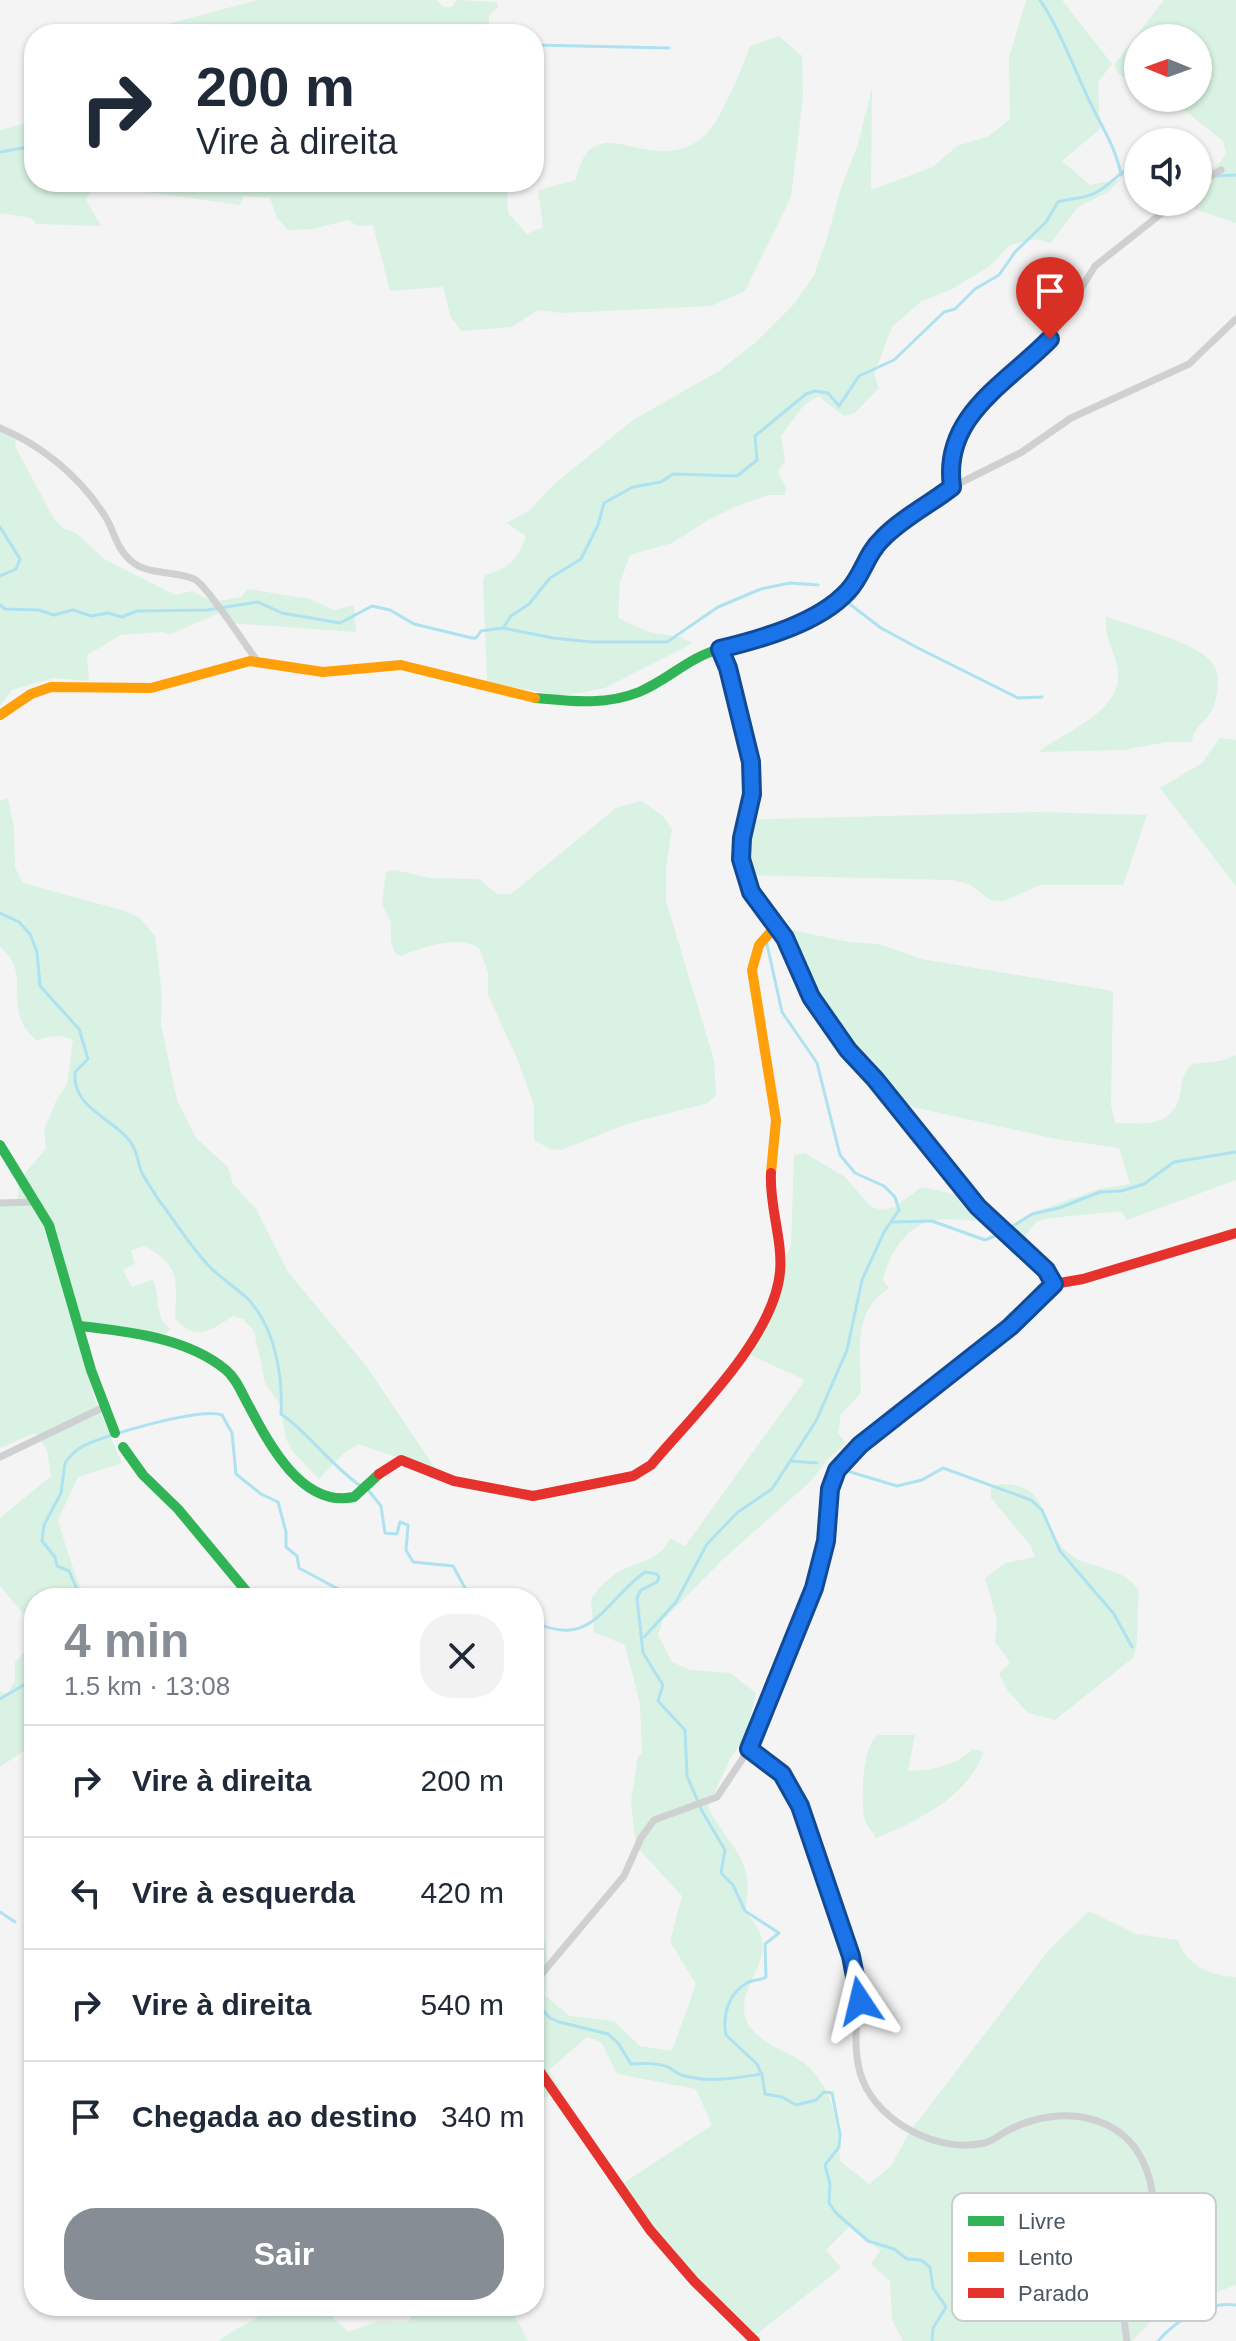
<!DOCTYPE html>
<html lang="pt">
<meta charset="utf-8">
<style>
body{margin:0;font-family:Helvetica,sans-serif;background:#f2f2f3;color:#1f2937;height:100vh;display:flex;flex-direction:column;font-size:30px;white-space:nowrap}
*{box-sizing:border-box;margin:0}
p{font-size:26px;color:#747a83}
.icon{flex:none;width:44px;height:44px;fill:none;stroke:currentColor;stroke-width:2;stroke-linecap:round;stroke-linejoin:round}
.map{position:relative;flex:1;overflow:hidden}
.side{position:absolute;left:24px;top:1588px;width:520px;height:728px;display:flex;flex-direction:column;background:#fff;border-radius:32px;box-shadow:0 2px 6px #0004}
.side>*{flex:none}
.top-card{position:absolute;left:24px;top:24px;width:520px;height:168px;border-radius:32px;box-shadow:0 2px 6px #0004;background:#fff;color:#1f2937;overflow:hidden}
.needle{width:52px;rotate:271deg}
.controls{position:absolute;left:1124px;top:24px;display:grid;gap:16px}
.controls a{display:grid;place-items:center;width:88px;height:88px;border-radius:50%;background:#fff;box-shadow:0 2px 6px #0004;font-size:40px}
.pin{position:absolute;display:grid;place-items:center;width:68px;height:68px;color:#fff;margin:-82px -34px;border-radius:50% 50% 50% 0;rotate:-45deg;box-shadow:0 0 8px #0007}
.pin .icon{rotate:45deg}
.me{position:absolute;width:88px;margin:-44px;rotate:350deg;stroke-linejoin:round;filter:drop-shadow(0 0 6px #0008)}
.turn{display:flex;align-items:center;gap:28px;height:168px;padding:0 40px;font-size:36px}
.turn .icon{width:104px;height:104px;stroke-width:2.5}
.turn b{display:block;font-size:56px;line-height:68px}
.round{display:grid;place-items:center;flex:none;width:84px;height:84px;border-radius:32px;background:#f2f2f3}
.head{display:flex;align-items:center;justify-content:space-between;height:136px;padding:0 40px}
h1{font-size:48px;font-weight:700;line-height:60px;color:#868d94}
.action{display:flex;gap:16px;margin-top:auto;padding:16px 40px}
.action a{flex:1;height:92px;border-radius:32px;background:#868d94;color:#fff;font-size:32px;font-weight:700;line-height:92px;text-align:center}
ul{padding:0;list-style:none}
li{display:flex;align-items:center;gap:24px;height:112px;padding:0 40px;border-top:2px solid #e0e1e3}
li div{flex:1}
li b{display:block;font-size:30px}
li em{font-style:normal}
.map>svg:first-child{display:block}
</style>
<div class="map">
<svg width="1236" height="2341" viewBox="0 0 1236 2341">
<rect width="100%" height="100%" fill="#f4f4f4"/>
<g fill="#d9f2e3">
<polygon points="258,0 436,0 444,7 451,7 457,0 497,2 498,7 489,15 489,34 130,34"/>
<path d="M1026 0H1062L1112 64 1098 82 1100 129 1062 161 1090 185 1121 179 1108 192 1078 207 1051 243 1035 239 1010 245 990 266 950 290 922 301 892 327 874 374 879 388 855 413 844 416 818 396 804 405 781 436 785 460 778 472 786 488 785 495H769L737 506 708 520 672 543 630 555 620 582 618 618 649 632 680 637 693 643 605 688 561 696 487 682 483 581 485 575C509 569 519 558 526 536L506 523 529 511 553 485 633 420 719 371 755 343 794 304 814 275 828 235 840 191 858 144 872 88 871 190 933 167 957 146 989 136 1010 119 1009 58Z"/>
<path d="M1164 0H1236V223L1194 209 1188 202H1198V171C1212 170 1220 166 1226 153L1223 141 1169 98H1198V38H1138V86L1118 73 1114 65Z"/>
<path d="M779 36 802 56 803 97 791 197 745 291 711 306 562 313 538 310 512 327 462 331 451 318 443 287 390 291 373 225 358 226 348 220 313 229 288 230 277 218 270 198 244 196 240 205 118 188 103 182H434L448 187 452 182H507L508 213 527 234 543 227 538 190 576 180C593 101 648 180 702 138 720 124 742 68 750 46Z"/>
<polygon points="34,121 34,182 97,182 86,200 101,226 36,224 31,218 0,213 0,130"/>
<polygon points="0,424 17,434 15,446 54,519 63,528 76,533 104,559 175,595 192,591 213,602 241,597 248,589 310,599 334,610 354,605 356,632 229,623 221,612 169,635 163,632 121,635 87,655 89,681 53,678 12,690 0,706"/>
<path d="M1106 617C1130 625 1200 643 1213 664 1221 676 1218 693 1214 706 1209 720 1193 726 1192 742H1166L1123 750 1038 752C1067 730 1127 710 1117 666 1113 649 1104 635 1106 617Z"/>
<polygon points="1220,738 1236,740 1236,886 1160,788 1202,763"/>
<path d="M8 798 14 828 15 867 23 883 125 911 140 918 155 936 162 994 161 1024 173 1082 177 1100 196 1138 228 1167 233 1184 256 1209 288 1272 367 1367 437 1471 358 1444 344 1453 319 1479 293 1452 286 1439 280 1405 265 1383 254 1331 243 1319 233 1316C211 1330 195 1343 175 1318 177 1281 180 1264 144 1246L131 1250 135 1264 123 1270 132 1287 153 1279C160 1296 154 1318 171 1329L158 1339 84 1322 79 1346 95 1400 122 1463 78 1477 58 1520C62 1534 79 1591 87 1598H34V1744L0 1767V1692L8 1693 15 1680V1662L26 1650 33 1625 0 1586V1518L51 1476 47 1450 35 1433 0 1448V1200H18V1181L46 1149 44 1130 56 1101 67 1084 73 1040C60 1034 50 1035 37 1041 33 1037 27 1031 24 1026 8 998 30 972 0 947V801Z"/>
<path d="M641 801 663 816 672 830 666 867V901L714 1060 716 1095 708 1103 627 1124 561 1150 550 1149 534 1140V1105L516 1056 488 995V972L479 948C456 935 424 947 401 956L395 953 391 941V923L382 904 386 872 395 870 430 878 479 879 497 894H511L616 808Z"/>
<path d="M1039 812 1147 815 1123 885H1041L1004 901 990 900 969 884 952 880 740 875C733 855 732 840 738 820Z"/>
<path d="M777 927 849 942 879 944 921 959 1113 991 1111 1105 1115 1123C1141 1123 1170 1129 1179 1098 1183 1084 1180 1076 1192 1064L1221 1061 1236 1055V1180L1127 1220 1122 1212C1115 1211 1042 1218 1038 1221 1030 1227 1025 1239 1017 1246L1000 1232 1037 1211 1099 1189 1130 1184 1119 1148 1056 1139 895 1103 838 1041Z"/>
<path d="M805 1153 845 1177 871 1207 883 1210 894 1207 922 1187 958 1195 966 1191 985 1222C970 1220 949 1218 934 1220 907 1224 887 1257 883 1281L889 1288C851 1313 861 1352 861 1393L841 1414 838 1433 846 1443 827 1460 811 1481 721 1561 663 1620 658 1635 672 1662 690 1670 730 1673 756 1693 745 1737 730 1759 708 1807C728 1847 757 1859 745 1910 750 1918 759 1927 761 1936 770 1966 732 1995 748 2024 757 2039 778 2049 793 2056 832 2076 838 2121 840 2161L869 2184 891 2166 909 2133 1048 1951 1089 1911 1136 1934 1178 1940C1186 1966 1211 1976 1236 1977V2285L1168 2310 1152 2320 1132 2341H903L892 2320 890 2281 871 2264 880 2250 850 2226 826 2250 841 2268 748 2341 706 2298 622 2184 712 2125 696 2089 617 2074 601 2042 587 2037 549 2070 559 2087 534 2106V1913C550 1941 547 1965 545 1996L570 2016 614 2021 640 2046 672 2051 696 1984 670 1942 682 1896 636 1846 631 1801 638 1756 642 1753 640 1704 625 1645 594 1632 591 1599C600 1586 610 1576 624 1569 644 1560 661 1559 670 1538L685 1546 805 1380 742 1351 768 1305 781 1266 791 1246 794 1155Z"/>
<path d="M999 1484C1055 1483 1036 1529 1071 1555 1089 1569 1131 1568 1139 1593 1136 1614 1140 1637 1134 1657L1055 1720 1028 1713 1008 1691 999 1674 1010 1662 995 1642 997 1620 985 1578 1005 1563 1035 1557 1031 1546 991 1498V1487Z"/>
<path d="M878 1735H915L908 1771C934 1770 952 1767 973 1749L984 1752C967 1797 918 1821 876 1838 872 1831 865 1824 864 1816 861 1797 862 1746 878 1735Z"/>
<path d="M271 2306H321L348 2332 379 2321 408 2322 420 2306H510L528 2341H219C236 2327 255 2323 271 2306Z"/>
</g>
<g fill="none" stroke-linecap="round" stroke-linejoin="round">
<g stroke="#aee2f0" stroke-width="3">
<path d="M1040 0C1061 32 1073 66 1089 100 1101 126 1116 147 1121 175"/>
<polyline points="534,45 669,48"/>
<polyline points="0,152 34,146"/>
<polyline points="1198,175 1208,175"/>
<polyline points="1216,176 1236,175"/>
<polyline points="0,527 20,559 16,569 0,576"/>
<polyline points="834,592 881,628 918,648 1018,698 1042,697"/>
<polyline points="0,605 5,609 39,610 54,615 73,610 91,616 108,613 122,617 137,611 207,610 258,602 282,613 340,623 372,606 390,610 414,624 472,638 476,638 481,631 503,628 553,638 592,642 667,642 718,607 761,589 790,583 818,585"/>
<path d="M503 628 511 616 529 604 550 578 581 559 598 525 604 503 633 487 661 482 673 474 737 476 757 460 755 436 806 394 815 391 828 393 839 406 859 376 894 360 944 312 955 309 975 289 999 275 1015 252 1046 222 1058 202C1070 198 1084 199 1095 193 1110 186 1121 169 1138 165"/>
<path d="M0 913 19 922 30 934 37 952 40 986 79 1029 88 1059 75 1072C72 1108 111 1117 129 1140 138 1150 137 1162 142 1173 147 1182 153 1191 158 1199 175 1221 191 1248 210 1267 222 1279 236 1288 248 1299 275 1328 283 1375 281 1414 310 1434 331 1466 362 1487"/>
<polyline points="891,1222 932,1221 985,1240 1002,1233"/>
<polyline points="1008,1229 1032,1214 1059,1208 1100,1192 1121,1191 1144,1184 1174,1162 1236,1152"/>
<polyline points="791,1461 817,1463"/>
<polyline points="834,1467 897,1486 922,1480 943,1468 1031,1500 1042,1510 1060,1551 1114,1614 1132,1647"/>
<polyline points="369,1491 381,1506 385,1533 397,1534 400,1522 408,1525 406,1550 413,1562 453,1566 470,1597"/>
<path d="M81 1598 69 1571 57 1566 55 1557 42 1541 44 1525 61 1493 65 1463C69 1457 76 1450 83 1446 105 1435 201 1407 222 1415L232 1433 236 1474 261 1494 278 1502 286 1532V1547L297 1556 299 1568 355 1598"/>
<polyline points="456,1598 475,1598"/>
<path d="M534 1622C593 1650 605 1600 645 1572L657 1574 659 1577 657 1582 641 1590 637 1598 643 1653 663 1685 658 1701 685 1730 687 1776 702 1811 725 1850 721 1873 733 1885 745 1911 779 1933 765 1944 766 1977C760 1981 753 1979 747 1983 729 1993 722 2014 726 2035L757 2064 762 2075 765 2094 782 2097 796 2105 816 2100 824 2092 832 2093 840 2134 839 2147 825 2165 830 2184 829 2203 836 2213 868 2241 894 2249 907 2259 921 2260 930 2267 933 2288 946 2307 933 2328 932 2341"/>
<polyline points="644,1637 676,1602 707,1544 738,1512 772,1489 816,1421 847,1350 862,1280 884,1232 899,1210 895,1197 884,1186 855,1173 840,1155 817,1063 782,1012 766,940"/>
<polyline points="0,1699 34,1679"/>
<polyline points="0,1912 15,1922"/>
<path d="M534 2001 550 2018 559 2022 608 2034 618 2043 631 2064C640 2063 659 2063 668 2067 674 2070 678 2075 685 2076 712 2083 735 2078 762 2074"/>
<path d="M1158 2341C1176 2320 1208 2301 1236 2305"/>
</g>
<g stroke="#ced0d2" stroke-width="7">
<polyline points="1198,184 1221,170"/>
<path d="M0 428C41 445 78 475 103 513 114 528 115 547 130 560 147 576 174 570 194 579 205 583 247 647 257 661"/>
<polyline points="952,487 954,446 966,418 1050,339 1095,266 1176,202"/>
<polyline points="720,649 777,633 833,603 856,581 872,549 898,525 952,487 1022,452 1071,418 1189,364 1236,319"/>
<polyline points="0,1203 36,1202"/>
<polyline points="0,1457 104,1407"/>
<path d="M749 1749 782 1774 800 1806 857 1973C861 2009 849 2047 863 2081 880 2123 940 2154 984 2143 994 2141 1001 2133 1011 2129 1059 2105 1123 2112 1145 2166 1166 2217 1138 2230 1128 2275 1123 2296 1123 2320 1127 2341"/>
<polyline points="534,1983 624,1876 641,1838 654,1820 717,1797 749,1749 814,1588 826,1541 830,1489 837,1470 875,1433 1010,1327 1054,1284"/>
</g>
<g stroke="#30b455" stroke-width="10">
<path d="M535 698C569 701 605 706 639 692 668 680 689 657 720 649 738 693 754 743 752 791 751 816 740 840 743 864 746 897 773 916 787 943 801 969 809 995 826 1020"/>
<polyline points="0,1145 49,1225 91,1370 115,1433"/>
<path d="M79 1326C127 1331 188 1338 226 1370 237 1379 242 1394 249 1406 269 1444 302 1508 354 1497L379 1474"/>
<polyline points="123,1447 143,1475 178,1509 252,1598"/>
</g>
<g stroke="#ff9f0a" stroke-width="10">
<polyline points="0,715 31,694 51,687 151,688 250,661 323,672 401,665 535,698"/>
<polyline points="771,1173 776,1120 752,970 759,945 776,926"/>
</g>
<g stroke="#e5322d" stroke-width="10">
<polyline points="826,1020 978,1207 1039,1263 1054,1284 1083,1279 1236,1233"/>
<path d="M379 1474 401 1460 454 1481 533 1496 633 1476 651 1465C693 1415 774 1338 780 1272 783 1240 769 1206 771 1173"/>
<polyline points="534,2063 650,2230 694,2281 755,2341"/>
</g>
</g>
<g fill="none" stroke-linecap="round" stroke-linejoin="round">
<g stroke="#114b97" stroke-width="20">
<path id="route" d="M860 2001 851 1956 800 1806 782 1774 749 1749 814 1588 826 1541 830 1489 837 1470 860 1445 1010 1327 1054 1284 1046 1270 978 1207 875 1079 848 1050 811 997 785 938 751 892 741 859 742 838 752 794 751 762 728 668 720 649C761 639 819 623 848 591 863 575 866 554 882 539 902 518 929 505 952 487 942 416 1006 384 1050 339"/>
</g>
<use href="#route" stroke="#1a73e8" stroke-width="14"/>
</g>
<rect x="952" y="2193" width="264" height="128" rx="12" fill="#fff" stroke="#c9ccd0" stroke-width="2"/>
<rect x="968" y="2216" width="36" height="10" fill="#30b455"/>
<rect x="968" y="2252" width="36" height="10" fill="#ff9f0a"/>
<rect x="968" y="2288" width="36" height="10" fill="#e5322d"/>
<g font-size="22" fill="#4a5661">
<text x="1018" y="2229">Livre</text>
<text x="1018" y="2265">Lento</text>
<text x="1018" y="2301">Parado</text>
</g>
</svg>
<div class="controls">
<a><svg class="needle" viewBox="-14 -14 28 28"><path d="M0-13l5 13h-10z" fill="#e53935"/><path d="M0 13l5-13h-10z" fill="#747a83"/></svg></a>
<a><svg class="icon" aria-label="sound" viewBox="0 0 24 24"><path d="M4 9h4l5-4v14l-5-4H4zM17 9q2 3 0 6"/></svg></a>
</div>
<div class="pin" style="left:1050px;top:339px;background:#d93025"><svg class="icon" aria-label="arrive" viewBox="0 0 24 24"><path d="M6 21V4h12l-3 4 3 4H6"/></svg></div>
<svg class="me" style="left:860px;top:2001px" viewBox="-20 -20 40 40"><path d="M0-17L14 15 0 8-14 15z" fill="#1a73e8" stroke="#fff" stroke-width="4"/></svg>
<div class="top-card">
<div class="turn"><svg class="icon" aria-label="right" viewBox="0 0 24 24"><path d="M7 20v-9h11M14 6l5 5-5 5"/></svg><div><b>200 m</b>Vire à direita</div></div>
</div>
<section class="side">
<div class="head"><div><h1>4 min</h1><p>1.5 km · 13:08</p></div><a class="round"><svg class="icon" aria-label="close" viewBox="0 0 24 24"><path d="M6 6l12 12M18 6L6 18"/></svg></a></div>
<ul>
<li><svg class="icon" aria-label="right" viewBox="0 0 24 24"><path d="M7 20v-9h11M14 6l5 5-5 5"/></svg><div><b>Vire à direita</b></div><em>200 m</em></li>
<li><svg class="icon" aria-label="left" viewBox="0 0 24 24"><path d="M17 20v-9H6M10 6l-5 5 5 5"/></svg><div><b>Vire à esquerda</b></div><em>420 m</em></li>
<li><svg class="icon" aria-label="right" viewBox="0 0 24 24"><path d="M7 20v-9h11M14 6l5 5-5 5"/></svg><div><b>Vire à direita</b></div><em>540 m</em></li>
<li><svg class="icon" aria-label="arrive" viewBox="0 0 24 24"><path d="M6 21V4h12l-3 4 3 4H6"/></svg><div><b>Chegada ao destino</b></div><em>340 m</em></li>
</ul>
<div class="action"><a>Sair</a></div>
</section>
</div>
